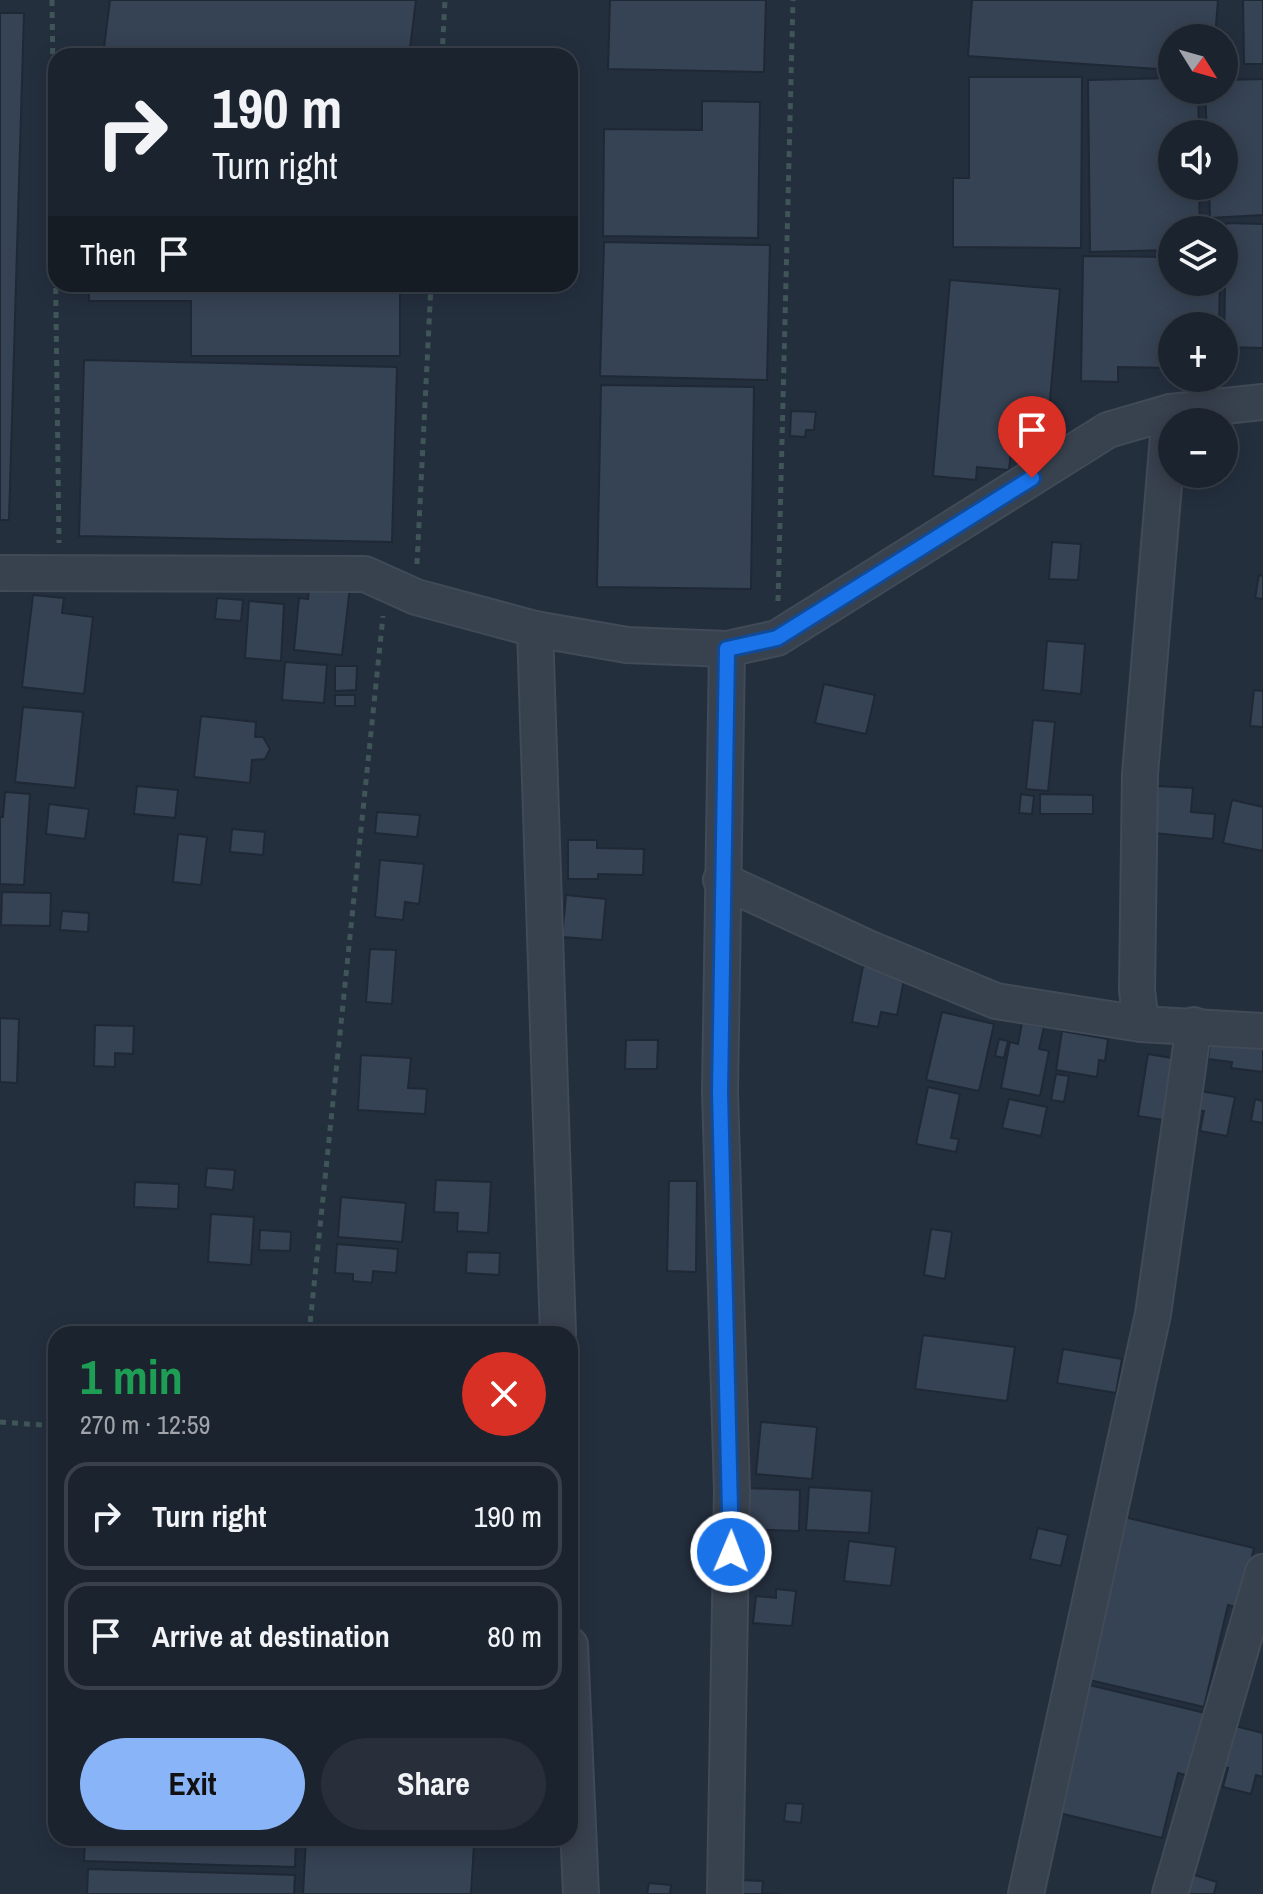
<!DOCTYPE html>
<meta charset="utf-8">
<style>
body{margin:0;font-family:"Archivo Narrow",sans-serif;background:#282f3a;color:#f1f3f6;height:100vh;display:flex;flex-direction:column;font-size:30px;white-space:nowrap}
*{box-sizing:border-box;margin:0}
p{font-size:26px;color:#a0a4aa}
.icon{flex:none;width:44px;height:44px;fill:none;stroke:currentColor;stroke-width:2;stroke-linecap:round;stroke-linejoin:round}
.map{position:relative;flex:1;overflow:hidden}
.panel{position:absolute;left:48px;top:1326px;width:530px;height:520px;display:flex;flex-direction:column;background:#1b232e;border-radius:24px;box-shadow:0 4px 20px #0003,0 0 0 2px #39404a}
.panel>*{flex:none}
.hud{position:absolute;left:48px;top:48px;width:530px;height:244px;border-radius:24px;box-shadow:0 4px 20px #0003,0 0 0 2px #39404a;background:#1b232e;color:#f1f3f6;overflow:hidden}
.needle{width:52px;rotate:127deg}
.tools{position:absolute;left:1158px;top:24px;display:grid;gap:16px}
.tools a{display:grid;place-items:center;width:80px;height:80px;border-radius:50%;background:#1b232e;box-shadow:0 4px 20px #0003,0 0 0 2px #39404a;font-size:40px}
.pin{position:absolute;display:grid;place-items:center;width:68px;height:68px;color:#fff;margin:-82px -34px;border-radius:50% 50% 50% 0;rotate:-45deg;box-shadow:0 0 8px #0007}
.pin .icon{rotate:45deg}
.me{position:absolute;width:88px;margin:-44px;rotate:1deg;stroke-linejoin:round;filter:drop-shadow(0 0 6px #0008)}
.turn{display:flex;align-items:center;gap:28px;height:168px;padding:0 32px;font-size:36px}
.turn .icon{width:104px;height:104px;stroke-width:2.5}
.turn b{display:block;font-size:56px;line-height:68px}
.then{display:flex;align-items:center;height:76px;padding:0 32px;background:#0003;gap:16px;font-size:30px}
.round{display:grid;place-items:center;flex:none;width:84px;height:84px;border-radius:42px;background:#282f3a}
.overview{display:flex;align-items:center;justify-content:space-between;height:136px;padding:0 32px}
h1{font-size:48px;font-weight:700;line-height:60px;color:#1e9e55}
.cta{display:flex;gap:16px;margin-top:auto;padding:16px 32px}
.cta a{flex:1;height:92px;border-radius:48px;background:#8ab4f8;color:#111;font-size:32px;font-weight:700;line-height:92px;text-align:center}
.cta a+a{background:#282f3a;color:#f1f3f6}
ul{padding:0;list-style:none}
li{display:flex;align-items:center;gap:24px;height:108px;margin:0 16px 12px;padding:0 16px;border:4px solid #39404a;border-radius:24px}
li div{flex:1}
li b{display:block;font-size:30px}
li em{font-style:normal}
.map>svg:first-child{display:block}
</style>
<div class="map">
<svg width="1263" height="1894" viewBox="0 0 1263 1894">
<rect width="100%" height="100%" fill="#242f3e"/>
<g fill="#364354" stroke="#1f2835" stroke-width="2">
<polygon points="110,0 416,0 409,56 103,56"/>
<polygon points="610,0 766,0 764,72 608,69"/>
<polygon points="972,0 1218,0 1215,38 1172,38 1172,70 968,56"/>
<polygon points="1243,0 1263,0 1263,64 1244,64"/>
<polygon points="0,13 24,13 9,520 0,520"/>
<polygon points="969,77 1082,77 1081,248 953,247 953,178 969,178"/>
<polygon points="1172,78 1172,90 1198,90 1199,134 1172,134 1172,186 1199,186 1200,230 1172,230 1172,250 1090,252 1088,80"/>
<polygon points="1263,79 1263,215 1210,218 1209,186 1224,186 1224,134 1207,134 1205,90 1224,90 1224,80"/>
<polygon points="702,101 760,102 758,238 603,236 604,129 702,130"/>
<polygon points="1226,223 1263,224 1263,348 1224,347"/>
<polygon points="604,242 770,245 767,380 600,376"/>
<polygon points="1083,256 1172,257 1172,282 1220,282 1219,326 1172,326 1172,368 1118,367 1118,382 1081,381"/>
<polygon points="950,280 1060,289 1046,444 1012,441 1009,470 977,467 976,480 933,476"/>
<polygon points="89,284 400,284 400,356 191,356 191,301 89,301"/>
<polygon points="84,360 397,367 392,542 79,536"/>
<polygon points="601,385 754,387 751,589 597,587"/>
<polygon points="791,411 816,412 814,430 806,430 805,437 790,436"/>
<polygon points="1052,542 1081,544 1078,580 1049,579"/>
<polygon points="1259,575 1263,576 1263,599 1255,598"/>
<polygon points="310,582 350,587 342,655 294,650 299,598 308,599"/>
<polygon points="33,595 64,598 62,613 93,617 84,694 22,687"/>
<polygon points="217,598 243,600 241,621 215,619"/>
<polygon points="249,601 284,604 281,661 245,658"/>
<polygon points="1047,641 1085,644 1081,694 1043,690"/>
<polygon points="285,662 327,665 324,703 282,700"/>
<polygon points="335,666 357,666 356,690 335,691"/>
<polygon points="824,684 875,695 866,734 815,723"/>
<polygon points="1254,690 1263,691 1263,727 1250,726"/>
<rect x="335" y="695" width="20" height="11"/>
<polygon points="23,707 83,712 75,788 15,782"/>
<polygon points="201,716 256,722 255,737 263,737 270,749 265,759 252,760 250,783 194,777"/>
<polygon points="1033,720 1055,722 1048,791 1026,789"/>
<polygon points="137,786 178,790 175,818 134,814"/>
<polygon points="1158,786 1193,788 1191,812 1215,814 1213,839 1154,833"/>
<polygon points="5,792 30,794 24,885 0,884 0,817 3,817"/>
<polygon points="1021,794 1034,796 1032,814 1019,813"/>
<polygon points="1040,794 1093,795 1093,814 1040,814"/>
<polygon points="1232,800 1263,807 1263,851 1223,843"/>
<polygon points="49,804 89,809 85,839 46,834"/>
<polygon points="377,812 420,815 417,837 375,833"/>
<polygon points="232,829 265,832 263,855 230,852"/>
<polygon points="178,834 207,837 201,885 173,882"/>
<polygon points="568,840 597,840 597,848 644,849 643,875 598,874 598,879 568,879"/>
<polygon points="380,860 424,864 419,904 405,902 403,920 375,917"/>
<polygon points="2,892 51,893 50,926 1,925"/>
<polygon points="566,895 606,899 602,940 562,937"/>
<polygon points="62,911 89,913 88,932 60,930"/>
<polygon points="370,949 396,950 392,1004 366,1002"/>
<polygon points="863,966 905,975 897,1015 881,1012 878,1027 852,1022"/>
<polygon points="942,1012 994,1024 979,1091 926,1080"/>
<polygon points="0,1018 19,1019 17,1083 0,1082"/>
<polygon points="1022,1023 1044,1027 1039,1049 1049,1051 1040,1096 1001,1088 1010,1042 1018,1044"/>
<polygon points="95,1025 134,1026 133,1054 115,1053 115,1067 94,1066"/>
<polygon points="1062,1031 1108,1039 1105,1061 1099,1060 1097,1077 1056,1070"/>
<polygon points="1211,1036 1263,1042 1263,1072 1231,1068 1232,1062 1208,1059"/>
<polygon points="999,1039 1008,1041 1004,1058 995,1056"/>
<polygon points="626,1040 658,1040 657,1069 625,1069"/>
<polygon points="1148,1054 1172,1058 1163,1120 1138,1116"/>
<polygon points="361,1055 411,1058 408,1088 427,1089 425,1114 358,1110"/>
<polygon points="1056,1074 1069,1076 1064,1102 1051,1100"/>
<polygon points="928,1087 960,1094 951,1138 959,1139 956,1152 916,1144"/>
<polygon points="1200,1091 1235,1097 1227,1136 1200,1131 1204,1111 1196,1110"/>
<polygon points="1009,1099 1047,1107 1041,1136 1002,1128"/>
<polygon points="1255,1099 1263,1101 1263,1123 1251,1121"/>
<polygon points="207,1168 235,1170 233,1190 205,1187"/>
<polygon points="436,1180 491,1182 488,1233 457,1231 458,1213 434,1212"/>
<polygon points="669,1181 697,1181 696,1272 667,1271"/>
<polygon points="135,1182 179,1184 178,1209 134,1207"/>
<polygon points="341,1197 406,1203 402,1242 338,1237"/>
<polygon points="211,1214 254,1217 251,1265 208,1262"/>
<polygon points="931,1229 952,1232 945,1279 924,1275"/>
<polygon points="260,1230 291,1232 290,1251 259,1250"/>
<polygon points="337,1244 398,1249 396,1273 373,1271 372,1283 353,1281 353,1274 335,1273"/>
<polygon points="467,1252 500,1253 499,1275 466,1273"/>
<polygon points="923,1335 1015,1347 1007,1401 915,1389"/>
<polygon points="1063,1349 1122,1359 1116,1393 1057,1383"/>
<polygon points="761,1422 817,1427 812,1479 756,1474"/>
<polygon points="809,1487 872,1491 869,1533 806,1530"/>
<polygon points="746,1488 800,1490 799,1531 745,1529"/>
<polygon points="1120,1516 1254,1548 1239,1608 1228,1605 1204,1707 1081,1678"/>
<polygon points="1038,1528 1068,1535 1061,1566 1030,1559"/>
<polygon points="849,1541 896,1547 891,1586 844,1581"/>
<polygon points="776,1589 796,1591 792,1626 753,1623 756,1596 776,1598"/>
<polygon points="1081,1683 1205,1713 1190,1776 1178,1773 1162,1838 1051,1811"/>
<polygon points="1231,1725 1263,1733 1263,1777 1256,1775 1251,1794 1223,1787 1228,1768 1220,1766"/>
<polygon points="786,1803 803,1804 801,1823 784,1821"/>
<polygon points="85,1838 296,1838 295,1867 84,1861"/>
<polygon points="306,1838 474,1844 471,1894 303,1894"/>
<polygon points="88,1869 295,1875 294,1894 87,1894"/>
<polygon points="1185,1872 1217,1882 1214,1894 1183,1894"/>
<polygon points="742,1880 763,1881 762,1893 782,1894 742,1894"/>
<polygon points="649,1883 671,1885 670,1894 647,1894"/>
</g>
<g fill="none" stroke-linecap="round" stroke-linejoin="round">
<g stroke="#414a57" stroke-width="38">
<g id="minor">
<polyline points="0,573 365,574 416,597 535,629 627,645 727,649 777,638 1108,430 1170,412 1263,402"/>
<polyline points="535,629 558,1334"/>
<polyline points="721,880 868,948 996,1001 1141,1024 1263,1031"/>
<polyline points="1141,1024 1137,990 1140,774 1170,412"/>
<polyline points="570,1645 581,1894"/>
<polyline points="725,1894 732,1490 720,1092 727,649"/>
<polyline points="1026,1894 1153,1314 1194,1025"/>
<polyline points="1170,1894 1263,1572"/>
</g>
</g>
<g stroke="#3f5557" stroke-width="5" stroke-dasharray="6 6" stroke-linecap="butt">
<polyline points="52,0 59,543"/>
<polyline points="442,56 445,0"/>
<polyline points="417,564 431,284"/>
<polyline points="778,601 793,0"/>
<polyline points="309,1334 383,616"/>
<polyline points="0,1422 56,1426"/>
</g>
<use href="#minor" stroke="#38414e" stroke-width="34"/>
</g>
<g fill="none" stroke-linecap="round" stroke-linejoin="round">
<g stroke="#114b97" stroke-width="20">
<polyline id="route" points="731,1552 720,1092 727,649 777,638 1032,478"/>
</g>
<use href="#route" stroke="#1a73e8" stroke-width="14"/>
</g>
</svg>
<div class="tools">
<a><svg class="needle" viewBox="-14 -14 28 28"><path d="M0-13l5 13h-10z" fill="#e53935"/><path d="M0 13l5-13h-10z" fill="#a0a4aa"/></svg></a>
<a><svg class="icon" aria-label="sound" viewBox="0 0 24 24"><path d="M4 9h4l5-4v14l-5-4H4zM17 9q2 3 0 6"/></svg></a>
<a><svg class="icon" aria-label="layers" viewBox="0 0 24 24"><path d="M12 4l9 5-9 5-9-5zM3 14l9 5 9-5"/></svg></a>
<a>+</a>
<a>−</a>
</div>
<div class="pin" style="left:1032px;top:478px;background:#d93025"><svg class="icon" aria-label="arrive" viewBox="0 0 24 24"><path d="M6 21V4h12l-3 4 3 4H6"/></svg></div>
<svg class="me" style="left:731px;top:1552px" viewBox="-20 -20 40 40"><circle r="17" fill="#1a73e8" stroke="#fff" stroke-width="3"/><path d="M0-11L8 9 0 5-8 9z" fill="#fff"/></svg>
<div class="hud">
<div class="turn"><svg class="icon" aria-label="right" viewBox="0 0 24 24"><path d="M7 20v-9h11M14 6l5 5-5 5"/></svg><div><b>190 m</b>Turn right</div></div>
<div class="then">Then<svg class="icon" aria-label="arrive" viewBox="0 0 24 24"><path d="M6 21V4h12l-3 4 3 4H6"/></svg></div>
</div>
<section class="panel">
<div class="overview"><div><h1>1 min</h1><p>270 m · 12:59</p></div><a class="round" style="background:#d93025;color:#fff"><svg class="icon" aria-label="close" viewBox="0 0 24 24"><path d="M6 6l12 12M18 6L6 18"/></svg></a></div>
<ul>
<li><svg class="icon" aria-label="right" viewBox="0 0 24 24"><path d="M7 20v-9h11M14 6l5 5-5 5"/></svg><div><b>Turn right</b></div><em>190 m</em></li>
<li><svg class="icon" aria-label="arrive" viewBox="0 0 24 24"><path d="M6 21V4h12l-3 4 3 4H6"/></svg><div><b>Arrive at destination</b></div><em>80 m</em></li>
</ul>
<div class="cta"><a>Exit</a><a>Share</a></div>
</section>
</div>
